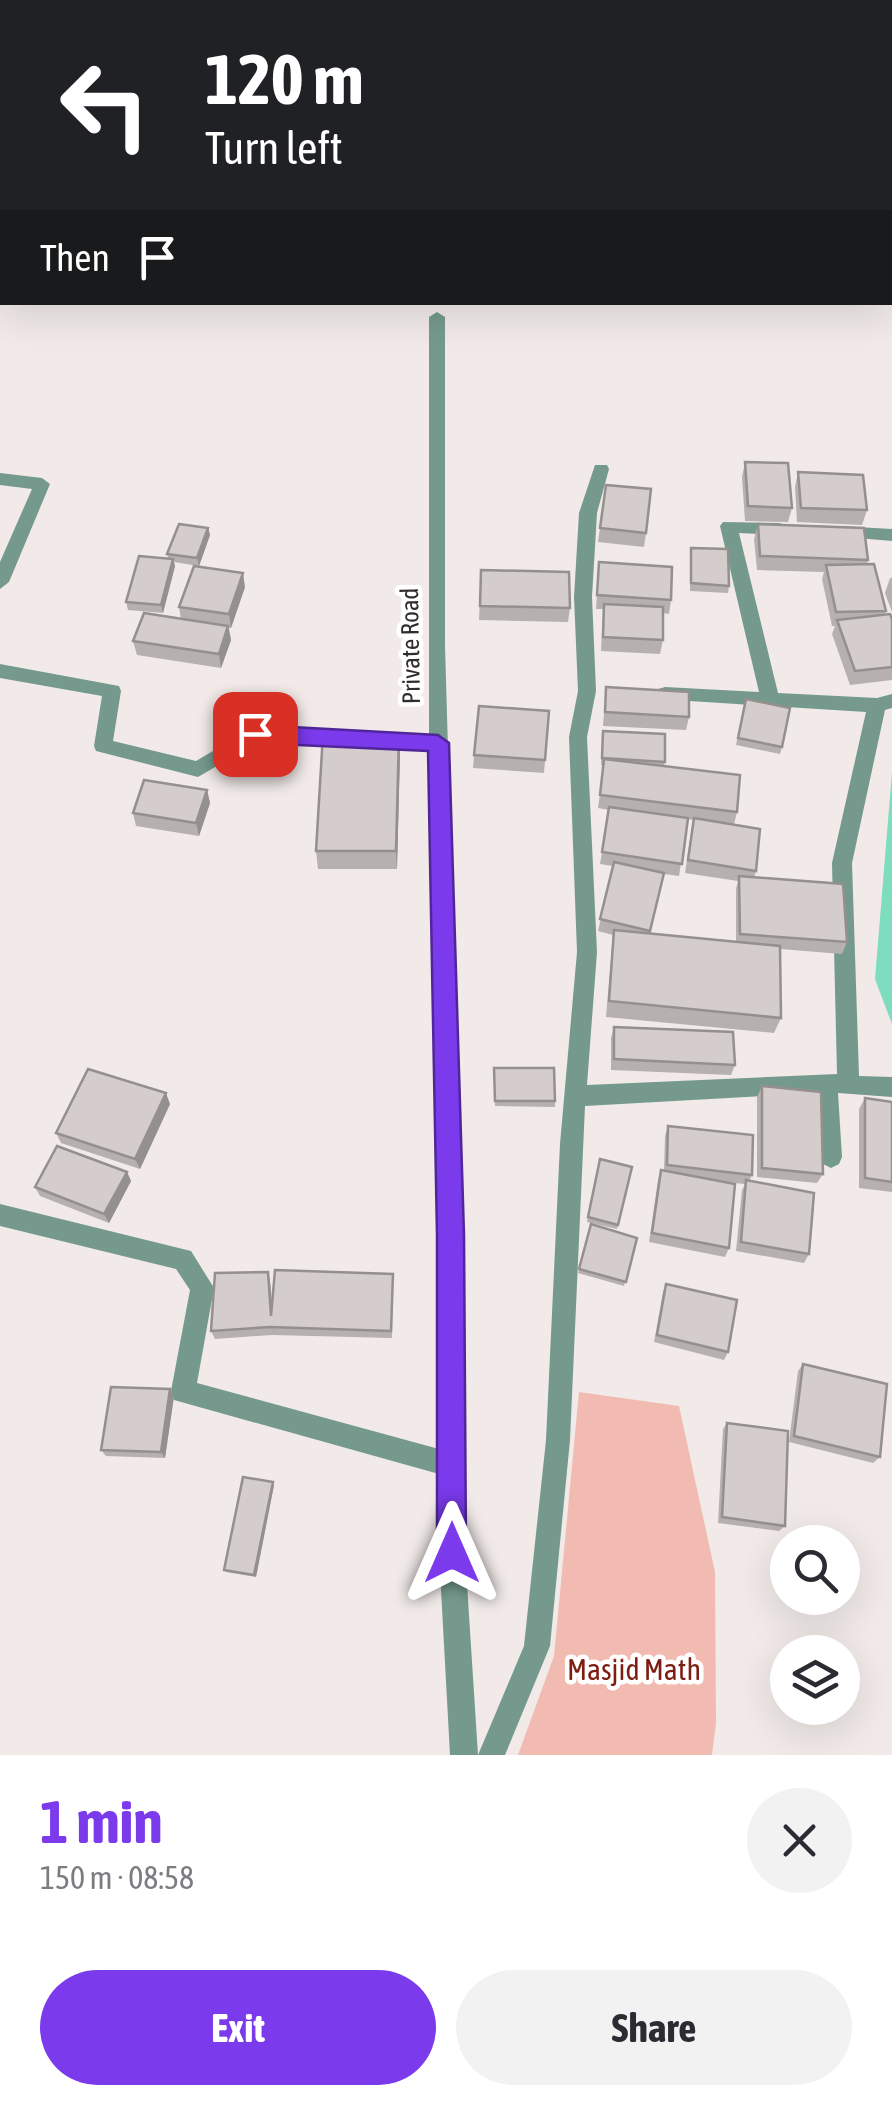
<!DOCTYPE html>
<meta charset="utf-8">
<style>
body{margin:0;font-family:"Asap Condensed",sans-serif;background:#f2f2f3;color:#2b2b33;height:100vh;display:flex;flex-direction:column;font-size:38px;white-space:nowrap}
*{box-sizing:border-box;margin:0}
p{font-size:32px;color:#7c7c81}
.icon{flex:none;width:55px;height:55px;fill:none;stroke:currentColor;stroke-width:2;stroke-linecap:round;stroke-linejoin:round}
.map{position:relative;height:1755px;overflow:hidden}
.side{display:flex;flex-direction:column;background:#fff;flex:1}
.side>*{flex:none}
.hud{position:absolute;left:0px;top:0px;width:892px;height:305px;box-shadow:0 10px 40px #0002;background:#202124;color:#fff;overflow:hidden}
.buttons{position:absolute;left:770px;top:1525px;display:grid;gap:20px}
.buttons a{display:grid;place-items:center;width:90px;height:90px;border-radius:50%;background:#fff;box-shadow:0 10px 40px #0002;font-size:50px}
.pin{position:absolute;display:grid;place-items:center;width:85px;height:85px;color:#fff;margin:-42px;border-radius:20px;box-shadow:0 5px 15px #0006}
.me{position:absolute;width:110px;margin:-55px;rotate:0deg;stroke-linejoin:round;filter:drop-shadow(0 0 8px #0008)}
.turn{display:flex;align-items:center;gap:35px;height:210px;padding:0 40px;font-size:45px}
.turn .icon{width:130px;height:130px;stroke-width:2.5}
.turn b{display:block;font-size:70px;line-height:85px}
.then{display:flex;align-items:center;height:95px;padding:0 40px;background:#0003;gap:20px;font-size:38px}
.round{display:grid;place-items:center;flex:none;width:105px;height:105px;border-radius:52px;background:#f2f2f3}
.head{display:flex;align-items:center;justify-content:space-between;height:170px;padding:0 40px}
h1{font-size:60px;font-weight:700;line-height:75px;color:#7c3aed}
.primary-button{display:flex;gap:20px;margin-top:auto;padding:20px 40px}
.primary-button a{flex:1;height:115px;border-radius:60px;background:#7c3aed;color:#fff;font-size:40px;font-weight:700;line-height:115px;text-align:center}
.primary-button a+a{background:#f2f2f3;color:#2b2b33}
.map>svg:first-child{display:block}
</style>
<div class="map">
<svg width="892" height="1755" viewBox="0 0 892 1755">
<rect width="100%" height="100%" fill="#f1eae9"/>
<polygon fill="#f2bbb1" points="579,1392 679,1406 715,1572 716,1723 712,1755 518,1755 554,1656"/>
<polygon fill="#7dddbe" points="892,772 892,1024 875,979"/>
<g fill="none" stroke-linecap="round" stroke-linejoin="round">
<g fill="#759a8d" fill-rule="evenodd">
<polygon points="437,312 445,317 445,645 462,1235 465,1553 478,1755 524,1646 546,1440 560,1144 577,952 569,737 578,691 574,597 579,513 595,465 607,465 609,469 597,513 592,597 596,691 587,737 597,952 587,1085 837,1074 832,863 866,712 658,699 656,694 658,689 665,687 759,692 720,526 723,522 780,523 789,529 780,535 739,533 778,693 877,698 892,694 892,708 885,710 852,863 859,1076 892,1077 892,1097 838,1093 842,1157 839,1164 831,1168 823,1164 820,1157 816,1093 585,1106 570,1440 550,1646 505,1755 450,1755 439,1553 439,1474 174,1400 171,1391 190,1290 176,1269 0,1226 0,1204 191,1251 214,1288 197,1383 439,1449 440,1235 429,750 258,742 198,777 96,751 94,746 102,696 0,678 0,664 119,686 121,691 113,741 196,761 255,726 429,735 429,317"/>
<polygon points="0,473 42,478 50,484 9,582 0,589 0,562 32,489 0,485"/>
<polygon points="839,526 892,529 892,541 833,536 830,532"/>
</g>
</g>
<g fill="#b6b0af" fill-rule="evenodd">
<polygon points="745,462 792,508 788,522 745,521 742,477"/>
<polygon points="798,472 867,510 862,525 797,522 795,487"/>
<polygon points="606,485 646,533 644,547 598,542"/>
<polygon points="758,524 868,560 867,564 886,611 884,615 892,619 892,680 850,685 832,634 835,626 832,626 822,579 824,572 757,570 754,539"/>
<polygon points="208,528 210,535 199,566 174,562 175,566 163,613 128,610 126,602 168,558 167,554"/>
<polygon points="691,548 729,586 728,593 690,591"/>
<polygon points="599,562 671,600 669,614 663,613 663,640 660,654 601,651 603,609 596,609"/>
<polygon points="481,570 570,608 568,622 479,620"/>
<polygon points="890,578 892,578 892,612 885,593"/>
<polygon points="245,587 231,628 229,628 231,640 221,668 137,655 133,641 181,619 179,607"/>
<polygon points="606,687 689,717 686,730 603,726"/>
<polygon points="746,699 782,747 780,754 736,745"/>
<polygon points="549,711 544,773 473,768 474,755"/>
<path d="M602 738 665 762 664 766 737 812 734 824 756 871 754 878 847 942 842 954 780 949 781 1018 774 1033 606 1017 613 935 598 931 613 866 600 864 609 810 598 808 604 766 601 765ZM688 819 693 820 685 873 738 881 736 889V942L650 933 664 874 679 876Z"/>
<polygon points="400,753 397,869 318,869 316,851"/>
<polygon points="207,790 210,803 199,836 136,826 133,813"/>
<polygon points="614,1027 735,1065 731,1075 611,1070 611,1038"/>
<polygon points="494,1068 555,1101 555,1107 495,1106"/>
<polygon points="762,1086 823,1174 817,1183 757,1177 757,1097"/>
<polygon points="865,1098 892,1102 892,1192 859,1188 859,1109"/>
<polygon points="170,1104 140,1169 61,1143 56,1133"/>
<polygon points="668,1126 752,1175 749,1181 809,1254 804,1263 736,1251 742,1190 745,1184 715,1181 729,1248 725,1257 649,1242 658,1180 661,1170 664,1171 665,1136"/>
<polygon points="600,1159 632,1167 617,1229 587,1222"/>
<polygon points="127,1172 131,1181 109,1223 40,1196 35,1187"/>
<polygon points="591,1224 637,1238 624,1286 578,1273"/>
<polygon points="393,1274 392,1338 272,1335 215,1339 211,1331 270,1281 272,1303"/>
<polygon points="666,1284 728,1352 724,1360 654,1342 663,1292"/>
<polygon points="803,1364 880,1457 873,1463 789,1442 798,1371"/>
<polygon points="174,1396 165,1458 106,1456 101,1450"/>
<polygon points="727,1423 785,1526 779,1531 718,1523 723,1429"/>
<polygon points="274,1485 256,1577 226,1572 224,1570"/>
</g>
<g fill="#94908e">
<polygon points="208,528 210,535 199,566 197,558"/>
<polygon points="173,559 175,566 163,613 161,605"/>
<polygon points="243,573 245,587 231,628 229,614"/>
<polygon points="228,626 231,640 221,668 219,654"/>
<polygon points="399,734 400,753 397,869 396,851"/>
<polygon points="207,790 210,803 199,836 196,823"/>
<polygon points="166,1093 170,1104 140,1169 135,1159"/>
<polygon points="127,1172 131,1181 109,1223 104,1214"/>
<polygon points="268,1272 270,1281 273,1324 271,1316"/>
<polygon points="170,1389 174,1396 165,1458 161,1452"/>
<polygon points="273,1482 274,1485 256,1577 254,1575"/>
</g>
<g fill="#d4cdcb" stroke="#94908e" stroke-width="2.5">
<polygon points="745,462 788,463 792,508 748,506"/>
<polygon points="798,472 863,475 867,510 801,508"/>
<polygon points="606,485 651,489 646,533 600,528"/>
<polygon points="179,524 208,528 197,558 167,554"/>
<polygon points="758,524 864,528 868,560 760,556"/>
<polygon points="691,548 728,549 729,586 691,583"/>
<polygon points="139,556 173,559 161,605 126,602"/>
<polygon points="599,562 672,567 671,600 597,595"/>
<polygon points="874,564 886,611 836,612 826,565"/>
<polygon points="194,566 243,573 229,614 179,607"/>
<polygon points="481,570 569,572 570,608 480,606"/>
<polygon points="604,604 663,607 663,640 603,637"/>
<polygon points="144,613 228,626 219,654 133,641"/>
<polygon points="890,614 892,619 892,667 855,671 837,620"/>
<polygon points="606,687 689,692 689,717 605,712"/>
<polygon points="746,699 790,708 782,747 738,738"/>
<polygon points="479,706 549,711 545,760 474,755"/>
<polygon points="603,731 665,734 665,762 602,758"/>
<polygon points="323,734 399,734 396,851 316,851"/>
<polygon points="604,759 740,775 737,812 600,795"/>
<polygon points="144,780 207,790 196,823 133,813"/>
<polygon points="609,807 688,818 682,864 602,852"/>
<polygon points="694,818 760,829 756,871 688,860"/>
<polygon points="614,862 664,873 650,931 600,919"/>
<polygon points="739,876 843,884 847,942 740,934"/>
<polygon points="614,930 780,946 781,1018 609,1001"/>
<polygon points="614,1027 733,1032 735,1065 614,1059"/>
<polygon points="494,1068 554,1068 555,1101 495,1101"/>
<polygon points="88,1069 166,1093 135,1159 56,1133"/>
<polygon points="762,1086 821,1092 823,1174 762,1168"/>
<polygon points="865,1098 892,1102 892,1182 865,1178"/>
<polygon points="668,1126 753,1135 752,1175 667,1165"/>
<polygon points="57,1146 127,1172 104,1214 35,1187"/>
<polygon points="600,1159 632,1167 618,1225 588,1217"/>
<polygon points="661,1170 735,1184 729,1248 652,1233"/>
<polygon points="746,1180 814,1193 809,1254 741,1242"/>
<polygon points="591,1224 637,1238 626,1282 579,1269"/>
<polygon points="275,1270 393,1274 391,1331 270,1327 211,1331 215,1273 268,1272 271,1316"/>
<polygon points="666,1284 737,1300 728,1352 657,1335"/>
<polygon points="803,1364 887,1384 880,1457 794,1436"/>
<polygon points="111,1387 170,1389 161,1452 101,1450"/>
<polygon points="727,1423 788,1431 785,1526 722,1517"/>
<polygon points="243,1477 273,1482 254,1575 224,1570"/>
</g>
<polygon fill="#7c3aed" stroke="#51269a" stroke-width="2.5" points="255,725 438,735 449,743 464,1235 466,1553 462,1563 452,1568 442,1563 437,1553 437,1235 428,751 255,743 245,734"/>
<g text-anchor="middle" stroke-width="9" stroke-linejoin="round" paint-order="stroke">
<g font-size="25" fill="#302d2d" stroke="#fff">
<text transform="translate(410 646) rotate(-91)" y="9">Private Road</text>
</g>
<g font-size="30" fill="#7d1e13" stroke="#fff">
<text x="634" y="1680">Masjid Math</text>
</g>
</g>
</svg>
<div class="buttons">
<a><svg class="icon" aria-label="search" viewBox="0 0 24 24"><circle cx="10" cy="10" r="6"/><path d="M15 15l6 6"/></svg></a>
<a><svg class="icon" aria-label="layers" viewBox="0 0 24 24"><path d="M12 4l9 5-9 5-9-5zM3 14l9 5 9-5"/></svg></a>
</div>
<div class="pin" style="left:255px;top:734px;background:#d93025"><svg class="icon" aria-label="arrive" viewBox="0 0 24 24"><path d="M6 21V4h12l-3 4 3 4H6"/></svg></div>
<svg class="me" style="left:452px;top:1553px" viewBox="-20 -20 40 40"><path d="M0-17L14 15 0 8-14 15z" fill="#7c3aed" stroke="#fff" stroke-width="4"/></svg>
<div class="hud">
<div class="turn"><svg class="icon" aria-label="left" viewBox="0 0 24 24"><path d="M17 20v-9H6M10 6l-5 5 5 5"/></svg><div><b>120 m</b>Turn left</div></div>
<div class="then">Then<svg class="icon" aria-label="arrive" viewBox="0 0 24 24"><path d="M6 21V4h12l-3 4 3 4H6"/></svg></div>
</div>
</div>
<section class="side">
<div class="head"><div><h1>1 min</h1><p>150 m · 08:58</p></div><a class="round"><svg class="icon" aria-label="close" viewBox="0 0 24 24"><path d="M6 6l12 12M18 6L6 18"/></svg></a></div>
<div class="primary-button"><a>Exit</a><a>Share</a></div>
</section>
